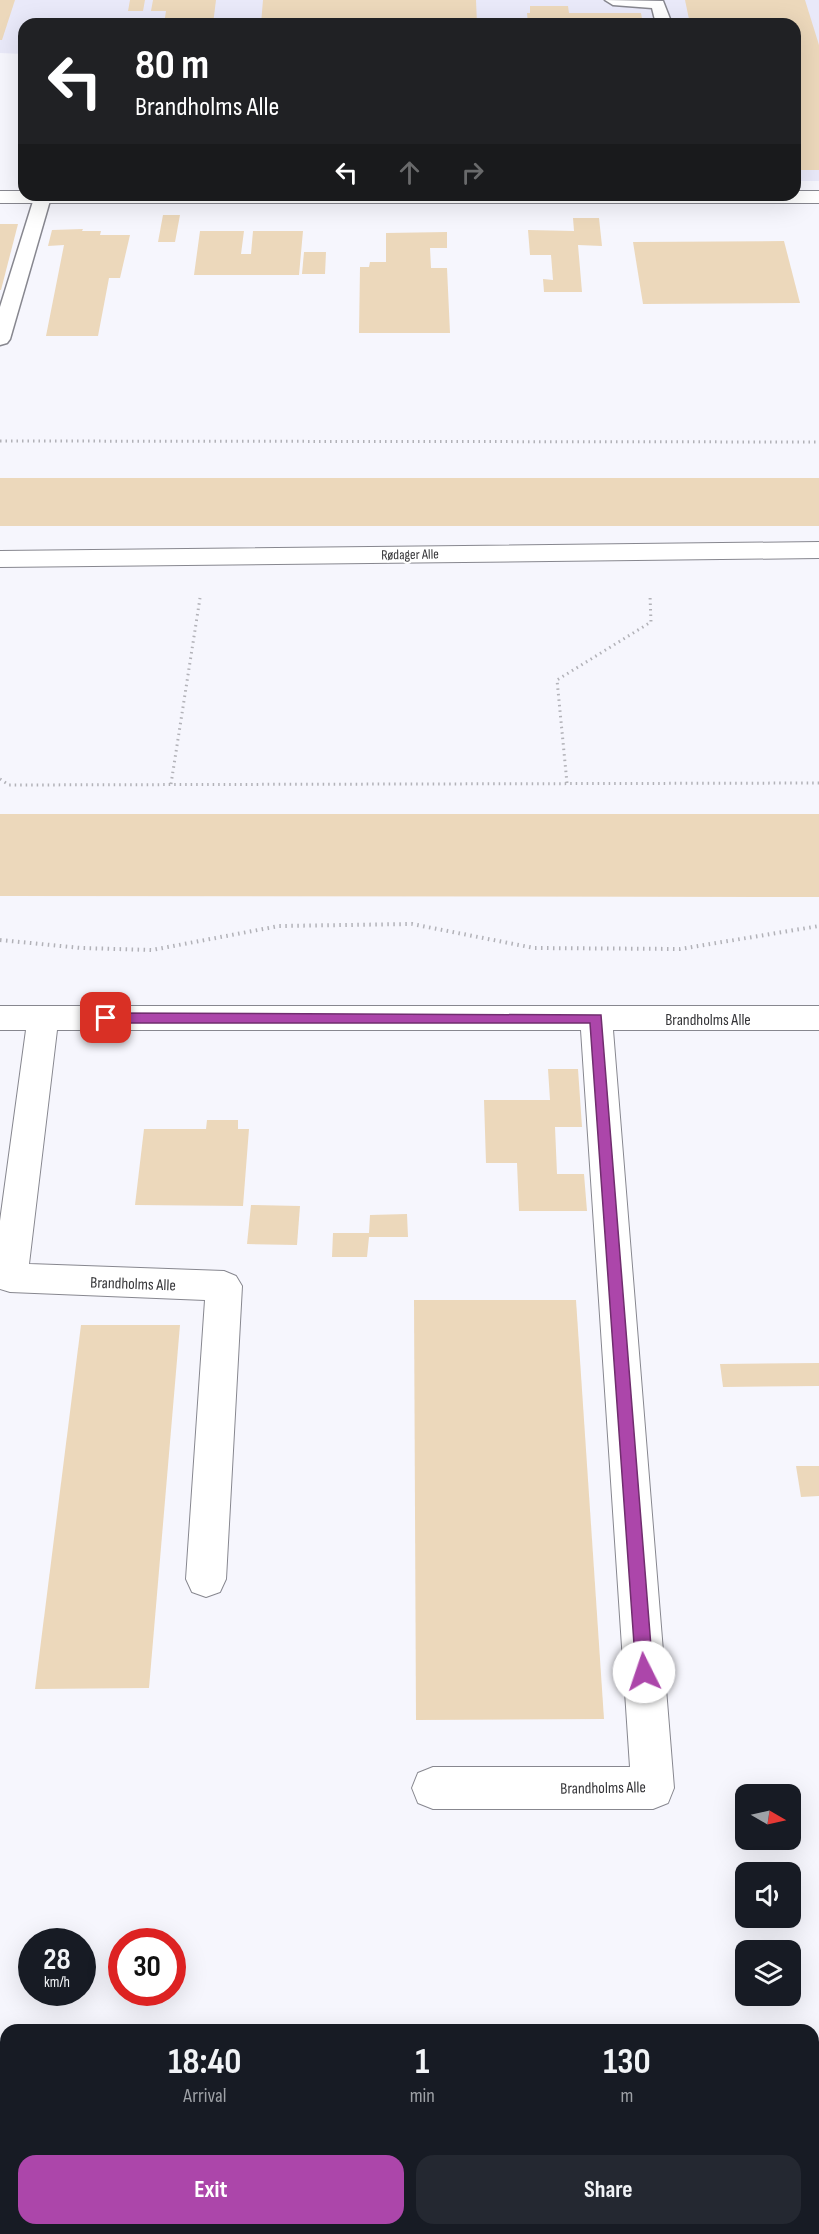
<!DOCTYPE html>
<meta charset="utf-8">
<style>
body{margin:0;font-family:"Sofia Sans Condensed",sans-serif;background:#242831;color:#f1f3f6;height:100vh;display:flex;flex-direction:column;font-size:22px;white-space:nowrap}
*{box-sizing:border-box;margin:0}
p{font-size:20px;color:#9ea1a6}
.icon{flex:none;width:33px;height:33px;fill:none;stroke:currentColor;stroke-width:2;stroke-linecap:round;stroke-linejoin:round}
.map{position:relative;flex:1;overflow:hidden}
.side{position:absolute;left:0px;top:2024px;width:819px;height:212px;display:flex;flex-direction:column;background:#171b24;border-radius:18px 18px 0 0;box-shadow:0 6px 24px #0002}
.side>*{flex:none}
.guide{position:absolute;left:18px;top:18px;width:783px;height:183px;border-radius:18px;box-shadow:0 6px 24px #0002;background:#202124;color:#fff;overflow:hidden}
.needle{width:39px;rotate:99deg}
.buttons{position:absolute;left:735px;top:1784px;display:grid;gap:12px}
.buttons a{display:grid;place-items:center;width:66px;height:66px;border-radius:12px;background:#171b24;box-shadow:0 6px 24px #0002;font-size:30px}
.speed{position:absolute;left:18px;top:1928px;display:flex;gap:12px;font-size:30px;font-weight:700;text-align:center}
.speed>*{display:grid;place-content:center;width:78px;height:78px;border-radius:50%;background:#171b24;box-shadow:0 6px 24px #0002;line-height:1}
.speed small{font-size:15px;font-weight:400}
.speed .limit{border:9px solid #d22;background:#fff;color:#111}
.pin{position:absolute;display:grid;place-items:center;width:51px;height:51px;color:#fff;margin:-26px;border-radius:12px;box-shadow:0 3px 9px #0006}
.me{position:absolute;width:66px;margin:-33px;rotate:356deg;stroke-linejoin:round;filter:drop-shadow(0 0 4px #0008)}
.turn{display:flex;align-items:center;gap:21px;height:126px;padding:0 18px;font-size:27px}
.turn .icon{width:78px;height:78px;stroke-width:2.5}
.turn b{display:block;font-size:42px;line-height:51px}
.lanes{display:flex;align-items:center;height:57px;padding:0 18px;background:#0003;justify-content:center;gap:30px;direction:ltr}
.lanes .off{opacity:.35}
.eta{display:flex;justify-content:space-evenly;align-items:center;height:102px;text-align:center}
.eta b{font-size:36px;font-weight:700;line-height:42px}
.cta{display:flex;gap:12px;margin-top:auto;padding:12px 18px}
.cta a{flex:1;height:69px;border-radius:18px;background:#ac46aa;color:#fff;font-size:24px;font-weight:700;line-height:69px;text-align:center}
.cta a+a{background:#242831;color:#f1f3f6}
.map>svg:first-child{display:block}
</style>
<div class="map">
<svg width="819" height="2234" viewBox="0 0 819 2234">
<rect width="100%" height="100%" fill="#f6f6fd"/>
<polygon fill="#e9e9f9" points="0,0 819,0 819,181 795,181 795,24 24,24 24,54 0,53"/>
<g fill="#ecd8bb">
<polygon points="0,0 15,0 2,40 0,40"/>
<polygon points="130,0 145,0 143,11 128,11"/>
<polygon points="153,0 216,0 213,24 164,24 166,11 151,11"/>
<polygon points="263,0 476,0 477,24 261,24"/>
<polygon points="685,0 805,0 819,45 819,170 795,170 795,24 690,24"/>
<polygon points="530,6 568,6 569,13 641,13 643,24 528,24 527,13 530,13"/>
<polygon points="163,215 180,215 175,242 158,242"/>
<polygon points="573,218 599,218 602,246 578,245 582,292 544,292 543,279 553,280 551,255 530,255 528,230 574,231"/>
<polygon points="0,224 18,224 1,290 0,290"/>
<polygon points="83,229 82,231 101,231 100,235 130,235 120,278 109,278 98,336 46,336 64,245 48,246 52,230"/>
<polygon points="200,231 244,231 241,254 251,254 253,231 303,231 299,275 194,275"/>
<polygon points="447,232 447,248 430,248 431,268 447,268 450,333 359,333 360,267 369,267 370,262 386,262 386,233"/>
<polygon points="784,241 800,303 643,304 633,242"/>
<polygon points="304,252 326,252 325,274 302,274"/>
<rect x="0" y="478" width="819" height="48"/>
<polygon points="0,814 819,814 819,897 0,896"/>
<polygon points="548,1069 578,1069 582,1127 555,1127 557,1174 584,1174 587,1211 519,1211 517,1163 486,1163 484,1100 550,1100"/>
<polygon points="207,1120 238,1120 238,1129 249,1129 243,1206 135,1205 144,1129 206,1129"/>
<polygon points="251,1205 300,1206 297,1245 247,1244"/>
<polygon points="407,1214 408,1237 369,1237 367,1257 332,1257 333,1233 369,1233 370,1215"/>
<polygon points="414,1300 576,1300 604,1719 416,1720"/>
<polygon points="81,1325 180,1325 149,1688 35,1689"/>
<polygon points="819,1363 819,1386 723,1387 720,1364"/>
<polygon points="796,1466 819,1466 819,1496 801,1497"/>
<polygon points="813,2194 819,2194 819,2234 55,2234 56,2229 813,2229"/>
</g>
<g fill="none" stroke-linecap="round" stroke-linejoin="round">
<g stroke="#87878f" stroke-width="3">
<g id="service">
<polygon points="605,0 663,1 672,24 656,24 652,8 613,5"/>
<polygon points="35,195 49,195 51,197 10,339 7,343 0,345 0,307"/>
</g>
</g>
<g stroke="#87878f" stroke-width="2">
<g id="minor">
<polygon points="0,191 24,191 24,195 795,195 795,191 819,191 819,203 0,203"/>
<polygon points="819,542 819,558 0,567 0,551"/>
<polygon points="0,1006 819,1006 819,1030 613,1030 674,1788 668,1803 653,1809 433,1809 418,1803 412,1788 418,1773 433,1767 630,1767 581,1030 57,1030 29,1264 224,1271 236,1276 242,1286 226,1579 220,1592 206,1597 192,1592 186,1579 205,1300 10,1292 0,1289 0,1221 26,1030 0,1030"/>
</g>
</g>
<g stroke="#b2b2b8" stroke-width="3" stroke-dasharray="1.5 4" stroke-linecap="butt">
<polyline points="0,441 819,442"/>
<polyline points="0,779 9,785 819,783"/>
<polyline points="567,783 557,680 651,622 650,595"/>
<polyline points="171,784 200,598"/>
</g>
<polyline stroke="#b2b2b8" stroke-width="4" stroke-dasharray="1.5 4.5" stroke-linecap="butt" points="0,940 81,948 152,950 279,926 412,924 534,948 680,949 819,926"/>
<use href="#service" fill="#fff" fill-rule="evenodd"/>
<use href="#minor" fill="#fff" fill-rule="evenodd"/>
</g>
<polygon fill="#ac46aa" stroke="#702e6e" stroke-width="1.5" points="106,1013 601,1015 653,1672 650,1677 644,1680 638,1677 636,1672 590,1023 106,1023 99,1018"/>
<g text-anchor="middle" stroke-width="4.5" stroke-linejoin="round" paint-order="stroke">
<g font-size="14" fill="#343437" stroke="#fff">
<text transform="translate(410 554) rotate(-1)" y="5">Rødager Alle</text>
</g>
<g font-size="16" fill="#343437" stroke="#fff">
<text x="708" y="1025">Brandholms Alle</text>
<text transform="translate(133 1283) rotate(2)" y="6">Brandholms Alle</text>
<text transform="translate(603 1787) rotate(-1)" y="6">Brandholms Alle</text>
</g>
</g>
</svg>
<div class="buttons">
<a><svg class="needle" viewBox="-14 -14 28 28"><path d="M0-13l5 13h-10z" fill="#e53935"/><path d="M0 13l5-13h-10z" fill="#9ea1a6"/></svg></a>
<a><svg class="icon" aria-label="sound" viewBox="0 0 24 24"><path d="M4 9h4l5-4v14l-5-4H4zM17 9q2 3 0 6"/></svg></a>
<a><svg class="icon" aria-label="layers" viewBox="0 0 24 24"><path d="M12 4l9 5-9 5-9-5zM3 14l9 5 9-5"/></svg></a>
</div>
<div class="speed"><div>28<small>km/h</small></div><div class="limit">30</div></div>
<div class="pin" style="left:106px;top:1018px;background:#d93025"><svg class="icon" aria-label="arrive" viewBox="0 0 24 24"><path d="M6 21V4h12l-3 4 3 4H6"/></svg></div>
<svg class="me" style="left:644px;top:1672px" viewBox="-20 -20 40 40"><circle r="19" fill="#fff"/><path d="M0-13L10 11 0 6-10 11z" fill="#ac46aa"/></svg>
<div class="guide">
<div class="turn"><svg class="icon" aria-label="left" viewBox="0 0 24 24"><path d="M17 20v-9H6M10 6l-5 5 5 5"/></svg><div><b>80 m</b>Brandholms Alle</div></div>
<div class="lanes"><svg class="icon" aria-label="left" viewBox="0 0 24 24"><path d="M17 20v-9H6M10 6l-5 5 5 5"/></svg><svg class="icon off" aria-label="ahead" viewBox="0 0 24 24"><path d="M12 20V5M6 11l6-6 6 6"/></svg><svg class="icon off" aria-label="right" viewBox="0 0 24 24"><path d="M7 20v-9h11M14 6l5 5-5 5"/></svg></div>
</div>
<section class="side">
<div class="eta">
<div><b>18:40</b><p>Arrival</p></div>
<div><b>1</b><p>min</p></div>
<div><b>130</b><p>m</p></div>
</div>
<div class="cta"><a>Exit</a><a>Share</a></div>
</section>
</div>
